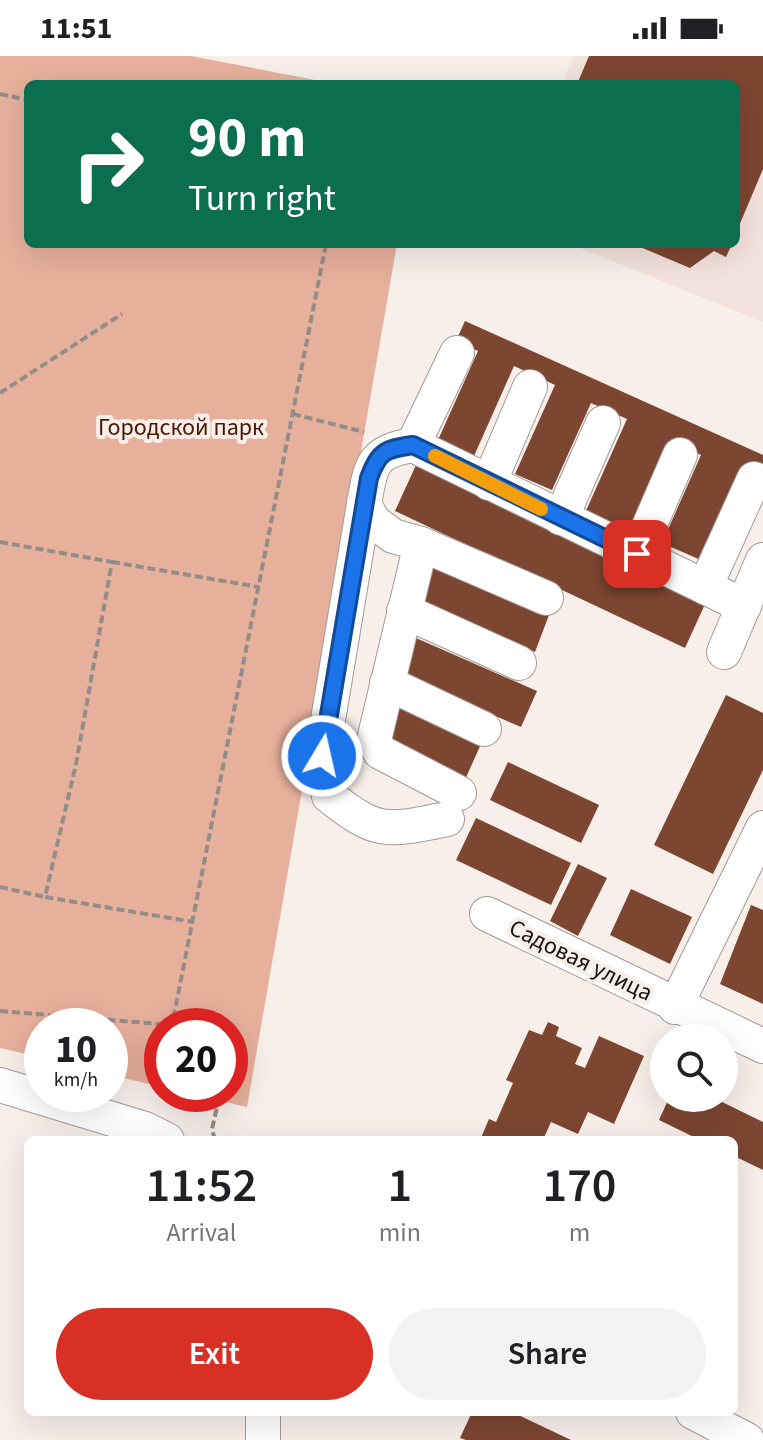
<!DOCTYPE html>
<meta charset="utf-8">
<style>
body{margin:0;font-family:"Source Sans 3",sans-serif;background:#f2f2f2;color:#202124;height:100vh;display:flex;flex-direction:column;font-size:30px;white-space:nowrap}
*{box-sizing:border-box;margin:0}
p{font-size:26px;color:#757577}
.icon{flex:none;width:44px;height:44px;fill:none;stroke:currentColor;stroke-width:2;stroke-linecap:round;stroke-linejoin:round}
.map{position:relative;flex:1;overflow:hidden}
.drawer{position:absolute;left:24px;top:1080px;width:714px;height:280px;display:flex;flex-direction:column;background:#fff;border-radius:12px;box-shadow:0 8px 32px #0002}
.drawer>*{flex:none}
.guide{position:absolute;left:24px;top:24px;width:716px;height:168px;border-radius:12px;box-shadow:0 8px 32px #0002;background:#0b6e4f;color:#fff;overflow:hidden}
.controls{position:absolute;left:650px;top:968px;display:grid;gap:16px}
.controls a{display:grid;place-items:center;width:88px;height:88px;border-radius:50%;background:#fff;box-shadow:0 8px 32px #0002;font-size:40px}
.speed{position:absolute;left:24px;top:952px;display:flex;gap:16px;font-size:40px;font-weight:700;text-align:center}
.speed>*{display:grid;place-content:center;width:104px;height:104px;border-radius:50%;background:#fff;box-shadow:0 8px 32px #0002;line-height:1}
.speed small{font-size:20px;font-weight:400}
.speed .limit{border:12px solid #d22;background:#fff;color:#111}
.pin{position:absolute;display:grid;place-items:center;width:68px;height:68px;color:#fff;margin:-34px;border-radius:16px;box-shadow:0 4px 12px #0006}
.me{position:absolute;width:88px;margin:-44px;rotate:9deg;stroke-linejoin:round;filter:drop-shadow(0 0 6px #0008)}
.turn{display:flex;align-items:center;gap:28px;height:168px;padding:0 32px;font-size:36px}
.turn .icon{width:104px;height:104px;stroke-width:2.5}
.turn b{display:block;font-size:56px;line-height:68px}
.eta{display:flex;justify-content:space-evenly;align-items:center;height:136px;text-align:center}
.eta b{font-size:48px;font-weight:600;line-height:56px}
.primary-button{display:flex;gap:16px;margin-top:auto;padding:16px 32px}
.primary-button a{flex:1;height:92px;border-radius:48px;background:#d93025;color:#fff;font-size:32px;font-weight:600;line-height:92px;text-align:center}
.primary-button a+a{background:#f2f2f2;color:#202124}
.status{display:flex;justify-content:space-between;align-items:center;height:56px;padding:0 40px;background:#fff;direction:ltr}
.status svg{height:22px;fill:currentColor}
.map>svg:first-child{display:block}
</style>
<div class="status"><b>11:51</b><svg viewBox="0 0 49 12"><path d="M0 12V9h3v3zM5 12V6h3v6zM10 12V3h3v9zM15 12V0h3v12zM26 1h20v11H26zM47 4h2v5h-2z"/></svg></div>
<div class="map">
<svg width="763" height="1384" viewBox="0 0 763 1384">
<rect width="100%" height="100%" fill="#f8efeb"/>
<polygon fill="#f4e2dc" points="573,0 763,0 763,266 570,188 736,188 736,28 562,28"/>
<polygon fill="#e7b09b" points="0,0 191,0 336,28 28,28 28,188 397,188 247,1051 191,1038 230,1038 230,970 162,970 162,1031 110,1019 110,970 42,970 42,1002 0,992"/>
<g fill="#7c4631">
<polygon points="589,0 763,0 763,113 736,177 736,28 577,28"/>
<polygon points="633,188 732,188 726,201 714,195 690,212"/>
<polygon points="465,265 763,399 763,420 703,505 662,487 701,399 670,385 629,476 585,457 627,363 591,347 552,434 515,418 555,329 514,310 474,400 438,384 478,295 456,285"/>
<polygon points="416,409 706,546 685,592 395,455"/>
<polygon points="432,511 549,559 535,596 417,548"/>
<polygon points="416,582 537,635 521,671 400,619"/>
<polygon points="726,639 763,657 763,714 713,818 654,789"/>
<polygon points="399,651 481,688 464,726 381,688"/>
<polygon points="508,706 599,749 581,787 490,744"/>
<polygon points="476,762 571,807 551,849 456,804"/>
<polygon points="578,808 607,822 578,880 550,865"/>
<polygon points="631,833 692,861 670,908 610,879"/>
<polygon points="751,849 763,854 763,948 720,928"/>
<polygon points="548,966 559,971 556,980 582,992 575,1008 585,1012 599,980 644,1000 614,1068 588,1056 578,1078 551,1066 543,1084 480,1084 489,1063 496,1066 513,1027 506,1024 529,974 542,979"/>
<polygon points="669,1042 714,1042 763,1066 763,1114 734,1100 734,1084 700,1084 659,1064"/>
<polygon points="472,1356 512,1356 571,1384 466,1384 460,1382"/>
</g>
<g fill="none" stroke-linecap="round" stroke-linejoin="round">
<g stroke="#a29a97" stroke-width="36">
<g id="minor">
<polyline points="413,389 457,297"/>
<polyline points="489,427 530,331"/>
<path d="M364 448 322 700 329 740C378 779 387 775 447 763"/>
<polyline points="561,462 603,367"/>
<polyline points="421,488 374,684 380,696 459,737"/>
<polyline points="637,498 680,399"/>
<polyline points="705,531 754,423"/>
<path d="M546 542 421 488 393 480 373 465 364 448C371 409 371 396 413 389L744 550"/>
<polyline points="404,555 519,607"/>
<polyline points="724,596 763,504"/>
<polyline points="387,627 484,673"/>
<polyline points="487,858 763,990"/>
<polyline points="675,951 763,772"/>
<polyline points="0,1029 145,1073 167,1084"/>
<polyline points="263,1356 263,1384"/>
<polyline points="693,1356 747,1384"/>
</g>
</g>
<g stroke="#938d8a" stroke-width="4" stroke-dasharray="8 4" stroke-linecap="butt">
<polyline points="0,38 28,44"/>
<polyline points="0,337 122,258"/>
<polyline points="293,358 364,376"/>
<polyline points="0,486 112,506 76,708 45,841 193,866"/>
<polyline points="112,506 259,531"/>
<polyline points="0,831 45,841"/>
<polyline points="0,955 172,969 326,188"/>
<polyline points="215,1084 212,1073 220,1038"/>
</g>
<use href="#minor" stroke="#fff" stroke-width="34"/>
</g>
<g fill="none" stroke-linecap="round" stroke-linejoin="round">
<g stroke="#114b97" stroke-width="20">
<path id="route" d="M322 700 369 422C379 395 385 393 413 389L637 498"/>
</g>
<use href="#route" stroke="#1a73e8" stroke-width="14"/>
<polyline stroke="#f59e0b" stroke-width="14" points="435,400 541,453"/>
</g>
<g text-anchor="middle" stroke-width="8" stroke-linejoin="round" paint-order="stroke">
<g font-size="24" fill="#4c1600" stroke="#f8efeb">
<text x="181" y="379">Городской парк</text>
</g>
<g font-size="24" fill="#181514" stroke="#f8efeb">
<text transform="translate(581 904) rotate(26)" y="8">Садовая улица</text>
</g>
</g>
</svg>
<div class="controls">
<a><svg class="icon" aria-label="search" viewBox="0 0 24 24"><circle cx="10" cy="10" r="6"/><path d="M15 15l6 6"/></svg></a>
</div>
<div class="speed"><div>10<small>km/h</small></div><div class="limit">20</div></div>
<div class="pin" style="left:637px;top:498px;background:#d93025"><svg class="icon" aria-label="arrive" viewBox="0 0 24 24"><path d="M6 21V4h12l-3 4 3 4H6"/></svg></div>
<svg class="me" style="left:322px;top:700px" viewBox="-20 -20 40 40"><circle r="17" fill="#1a73e8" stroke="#fff" stroke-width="3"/><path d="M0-11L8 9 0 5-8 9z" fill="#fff"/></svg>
<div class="guide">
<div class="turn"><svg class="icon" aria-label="right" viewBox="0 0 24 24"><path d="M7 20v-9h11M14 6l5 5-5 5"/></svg><div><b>90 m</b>Turn right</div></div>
</div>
<section class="drawer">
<div class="eta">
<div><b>11:52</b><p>Arrival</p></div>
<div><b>1</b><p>min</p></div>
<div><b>170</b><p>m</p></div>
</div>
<div class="primary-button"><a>Exit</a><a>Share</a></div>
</section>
</div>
